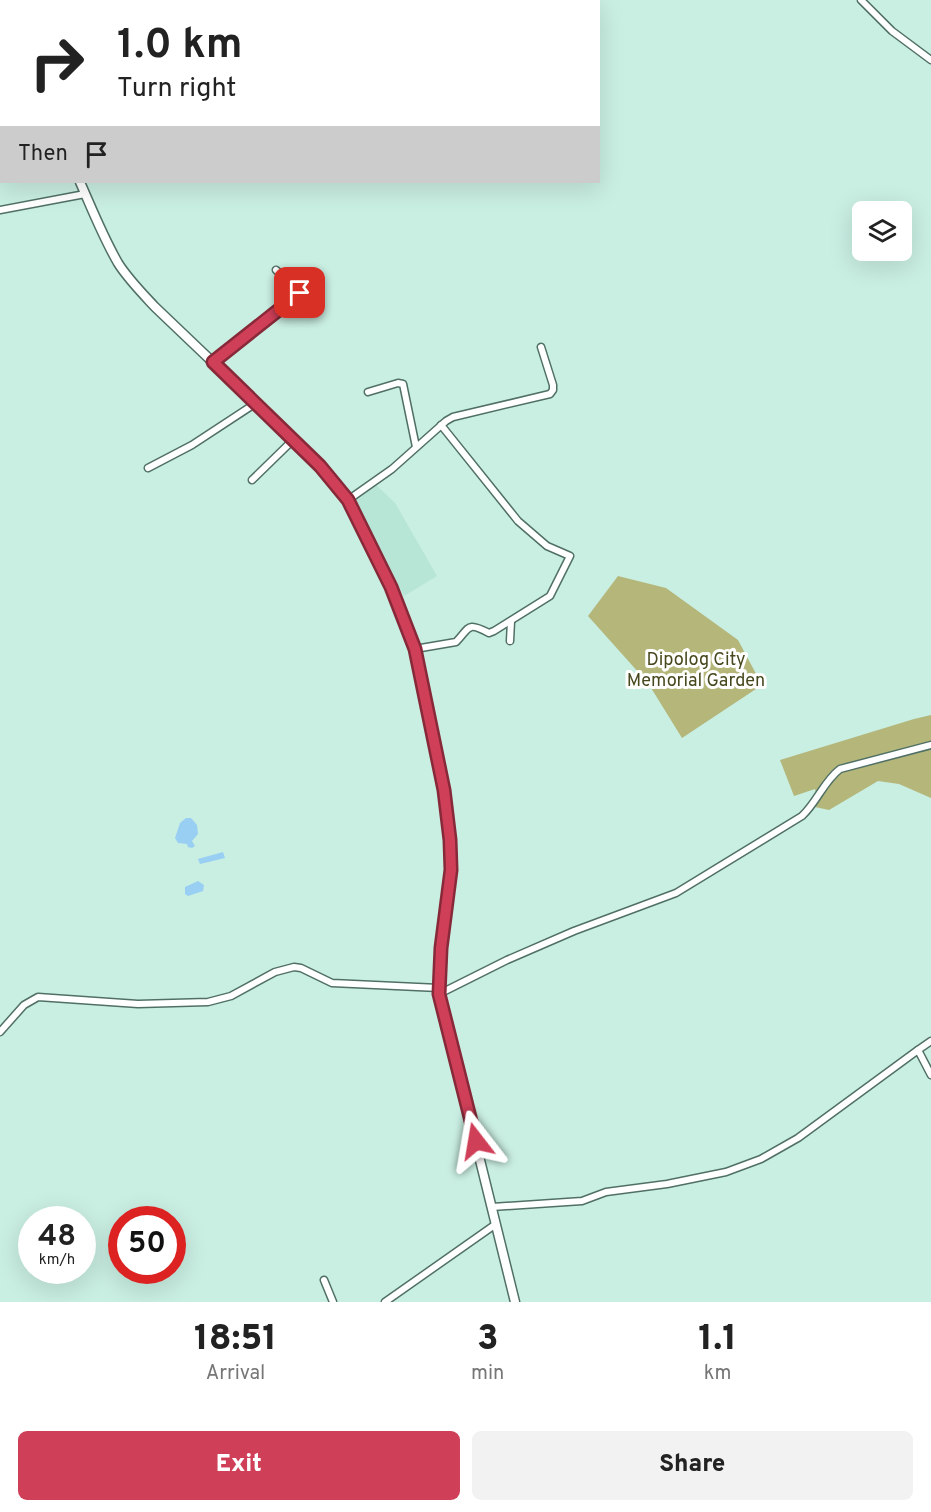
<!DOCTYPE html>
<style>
body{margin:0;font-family:Overpass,sans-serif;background:#f2f2f2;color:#222;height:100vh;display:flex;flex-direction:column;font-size:22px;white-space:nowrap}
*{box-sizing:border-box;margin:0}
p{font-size:20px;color:#767676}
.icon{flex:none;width:33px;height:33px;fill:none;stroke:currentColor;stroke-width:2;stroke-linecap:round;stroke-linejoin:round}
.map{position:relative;height:1302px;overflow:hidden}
.sheet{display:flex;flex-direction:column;background:#fff;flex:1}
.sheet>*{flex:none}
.guide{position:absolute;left:0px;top:0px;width:600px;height:183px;box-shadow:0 6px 24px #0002;background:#fff;color:#222;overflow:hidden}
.tools{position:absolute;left:852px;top:201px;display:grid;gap:12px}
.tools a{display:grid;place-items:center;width:60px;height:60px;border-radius:9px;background:#fff;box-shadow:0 6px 24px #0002;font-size:30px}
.speed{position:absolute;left:18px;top:1206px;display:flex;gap:12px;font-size:30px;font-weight:700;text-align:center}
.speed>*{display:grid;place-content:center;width:78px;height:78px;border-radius:50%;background:#fff;box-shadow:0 6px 24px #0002;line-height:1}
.speed small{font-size:15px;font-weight:400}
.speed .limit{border:9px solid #d22;background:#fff;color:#111}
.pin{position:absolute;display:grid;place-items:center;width:51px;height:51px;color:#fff;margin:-26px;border-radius:12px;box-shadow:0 3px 9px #0006}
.me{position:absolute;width:66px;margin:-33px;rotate:346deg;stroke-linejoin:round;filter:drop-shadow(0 0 4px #0008)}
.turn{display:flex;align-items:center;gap:21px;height:126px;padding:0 18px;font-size:27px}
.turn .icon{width:78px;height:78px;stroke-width:2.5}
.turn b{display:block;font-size:42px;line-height:51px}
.then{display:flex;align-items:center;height:57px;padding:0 18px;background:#0003;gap:12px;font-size:22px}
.eta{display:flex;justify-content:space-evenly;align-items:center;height:102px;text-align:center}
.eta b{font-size:36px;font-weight:800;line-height:42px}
.action{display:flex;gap:12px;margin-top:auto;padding:12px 18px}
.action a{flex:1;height:69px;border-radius:9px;background:#cf3f58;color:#fff;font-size:24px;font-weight:800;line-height:69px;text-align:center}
.action a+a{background:#f2f2f2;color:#222}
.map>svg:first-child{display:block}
</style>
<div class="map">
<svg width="931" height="1302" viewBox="0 0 931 1302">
<rect width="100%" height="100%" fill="#c9eee2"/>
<polygon fill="#b7e5d6" points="375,484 395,503 437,576 404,596 353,498"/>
<g fill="#b4b67a">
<polygon points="618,576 666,588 738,640 762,685 682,738 648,683 588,616"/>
<polygon points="931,715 931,798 899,784 878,781 829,810 815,807 817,798 815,789 794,796 780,760 914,719"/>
</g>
<g fill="#98cff3">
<polygon points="186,818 191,818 197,825 198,834 192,841 195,846 192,848 188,847 187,844 178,843 175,838 180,823"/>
<polygon points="223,852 225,858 200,864 198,859"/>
<polygon points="198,881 204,885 203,891 188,896 185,894 185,887"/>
</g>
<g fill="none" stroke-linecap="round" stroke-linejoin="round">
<g stroke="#507066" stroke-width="9">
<g id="street">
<polyline points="174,0 176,2"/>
<polyline points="861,0 892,31 931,60"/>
<polyline points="116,2 122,0"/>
<polyline points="258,2 263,0"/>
<polyline points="0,210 85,194"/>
<polyline points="213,362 299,295 298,289 276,270"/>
<polyline points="368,392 398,383 403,384 416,447"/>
<polyline points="148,468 192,445 256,403"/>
<polyline points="252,480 293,440"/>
<polyline points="348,500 392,469 446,421 453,417 550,394 553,390 553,385 541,347"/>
<polyline points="510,641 511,621"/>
<path d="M415 649 456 642C470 628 466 621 489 633L494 631 550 596 570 556 547 546 518 521 441 425"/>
<path d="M439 994 507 960 574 931 676 893 802 816C817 802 824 781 840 769L931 745"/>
<polyline points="0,1032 24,1005 38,997 138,1004 208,1002 231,996 275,972 294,967 301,968 332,983 439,988"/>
<polyline points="918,1050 931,1041"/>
<polyline points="492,1207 582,1201 606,1192 667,1184 726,1172 761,1159 798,1138 918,1050 931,1075"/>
<polyline points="324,1280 333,1302"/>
<polyline points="385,1302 496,1224"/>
</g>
</g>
<g stroke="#507066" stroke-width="11">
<g id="secondary">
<polyline points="1,0 2,2"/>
<path d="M80 182C92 209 103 237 118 263 128 279 142 293 155 307L264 411 320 466 340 489 348 500 369 539 402 613 415 649 444 790 451 840V870L441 948 439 994 515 1302"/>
</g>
</g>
<use href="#street" stroke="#fff" stroke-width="6"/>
<use href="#secondary" stroke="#fff" stroke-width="8"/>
</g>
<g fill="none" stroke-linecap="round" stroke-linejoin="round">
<g stroke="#872939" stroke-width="15">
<polyline id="route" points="300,293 213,362 320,466 348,500 391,587 415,649 444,790 450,840 451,870 441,948 439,994 476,1141"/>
</g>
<use href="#route" stroke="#cf3f58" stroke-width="10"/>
</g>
<g text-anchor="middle" stroke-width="6" stroke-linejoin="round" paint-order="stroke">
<g font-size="18" fill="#47481d" stroke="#fff">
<text x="696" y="665">Dipolog City<tspan x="696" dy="21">Memorial Garden</tspan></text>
</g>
</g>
</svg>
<div class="tools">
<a><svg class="icon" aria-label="layers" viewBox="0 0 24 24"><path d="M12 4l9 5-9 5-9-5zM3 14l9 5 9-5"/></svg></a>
</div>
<div class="speed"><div>48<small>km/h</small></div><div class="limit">50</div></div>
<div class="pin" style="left:300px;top:293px;background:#d93025"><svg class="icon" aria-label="arrive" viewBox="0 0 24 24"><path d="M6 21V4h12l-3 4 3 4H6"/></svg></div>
<svg class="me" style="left:476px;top:1141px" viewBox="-20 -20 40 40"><path d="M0-17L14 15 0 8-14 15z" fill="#cf3f58" stroke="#fff" stroke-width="4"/></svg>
<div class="guide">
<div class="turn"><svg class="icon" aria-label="right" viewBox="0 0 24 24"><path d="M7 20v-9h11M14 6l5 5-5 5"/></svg><div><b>1.0 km</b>Turn right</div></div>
<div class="then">Then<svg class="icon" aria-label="arrive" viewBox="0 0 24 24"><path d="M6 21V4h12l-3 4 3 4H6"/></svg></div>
</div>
</div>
<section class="sheet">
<div class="eta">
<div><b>18:51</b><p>Arrival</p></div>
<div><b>3</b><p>min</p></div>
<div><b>1.1</b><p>km</p></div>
</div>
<div class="action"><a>Exit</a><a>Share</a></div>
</section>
